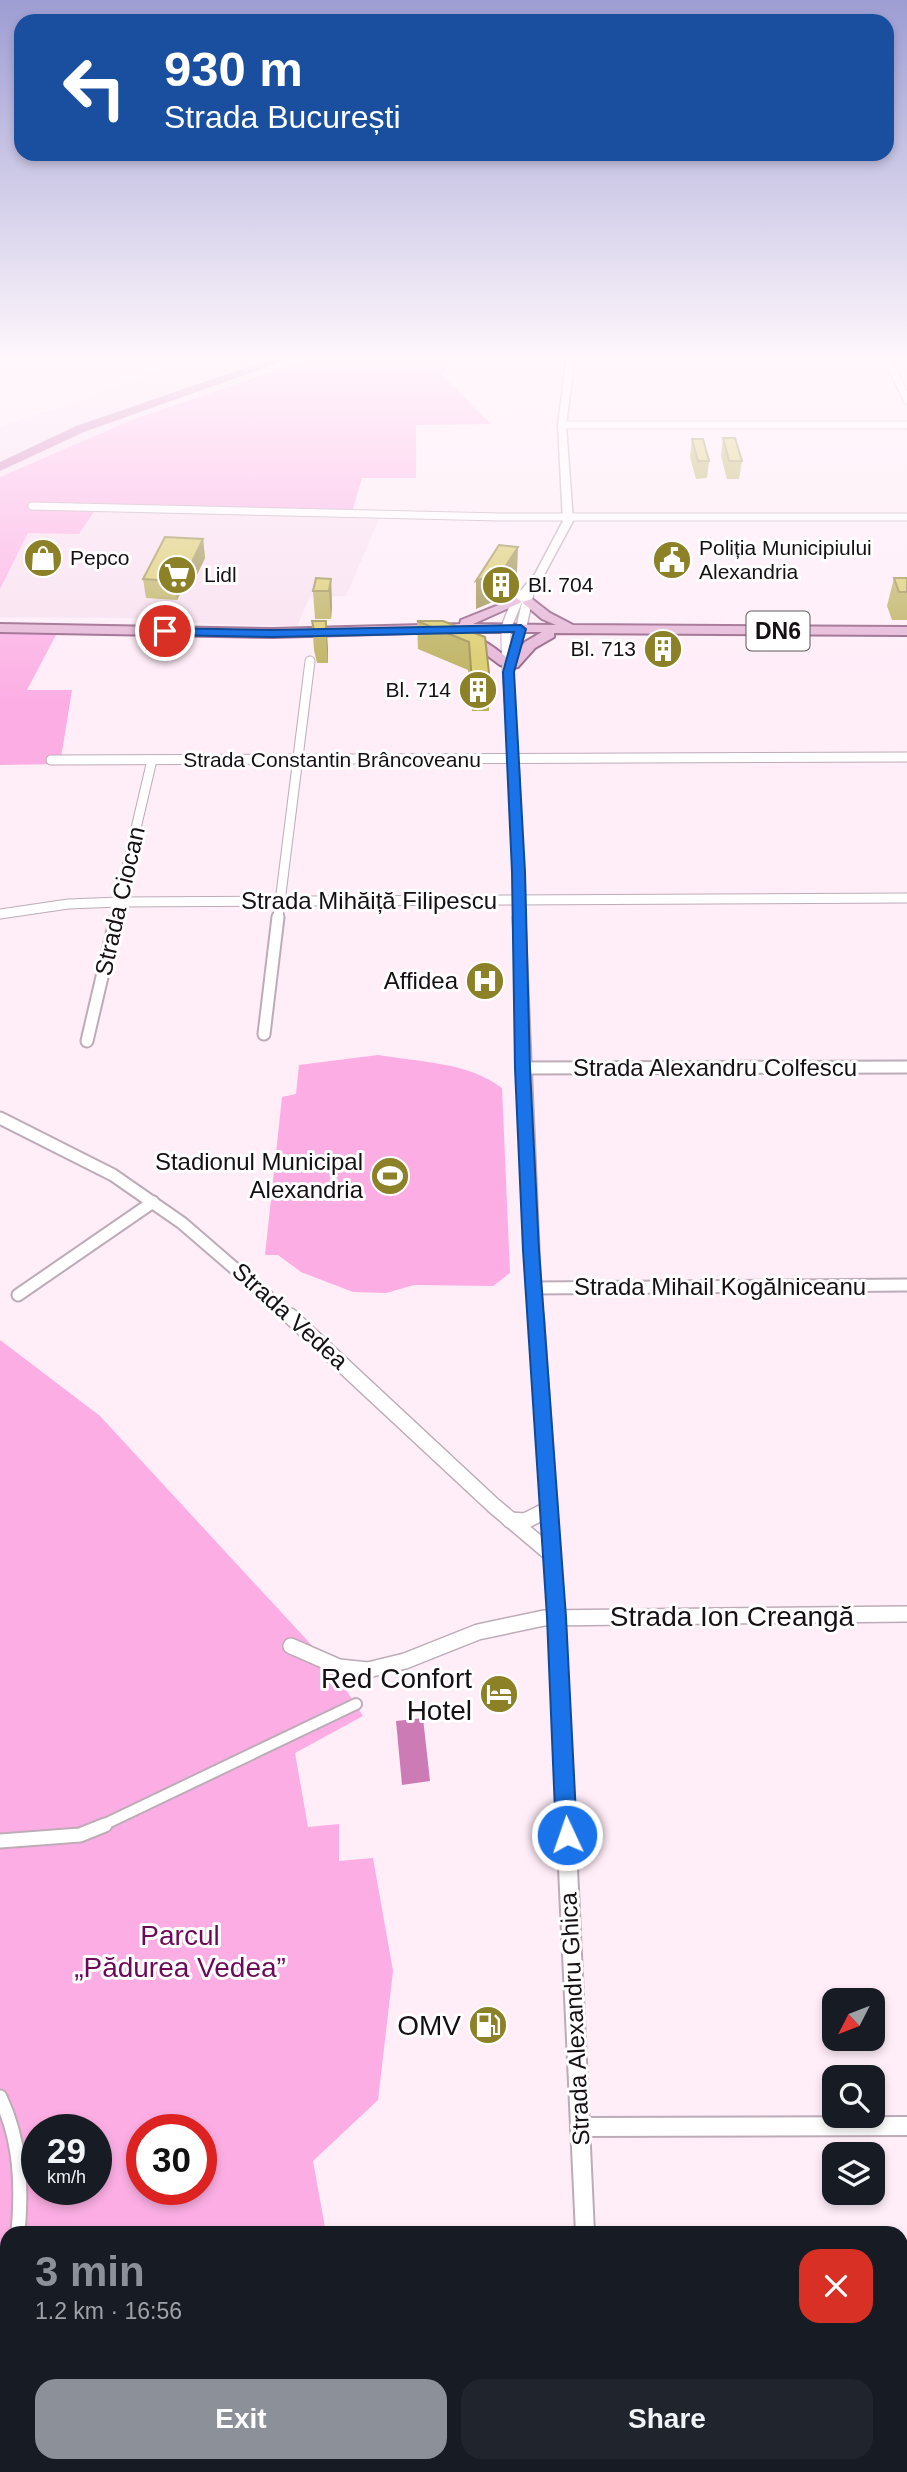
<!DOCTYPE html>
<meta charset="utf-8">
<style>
body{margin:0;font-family:Arial,sans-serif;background:#20242c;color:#f1f3f6;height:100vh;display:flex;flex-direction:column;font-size:26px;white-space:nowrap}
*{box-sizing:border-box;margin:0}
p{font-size:23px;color:#9ea1a6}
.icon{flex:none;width:38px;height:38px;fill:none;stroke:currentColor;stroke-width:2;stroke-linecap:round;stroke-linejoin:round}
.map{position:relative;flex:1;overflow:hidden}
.side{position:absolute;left:0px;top:2226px;width:908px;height:247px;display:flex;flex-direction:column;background:#171b24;border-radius:21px 21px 0 0;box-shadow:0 4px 10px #0003}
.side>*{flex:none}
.top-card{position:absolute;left:14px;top:14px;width:880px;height:147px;border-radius:21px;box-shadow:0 4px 10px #0003;background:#1a4fa0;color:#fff;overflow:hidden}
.needle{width:46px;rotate:228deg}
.fabs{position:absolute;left:822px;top:1988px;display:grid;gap:14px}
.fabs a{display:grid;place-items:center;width:63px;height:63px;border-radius:14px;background:#171b24;box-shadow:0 4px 10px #0003;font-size:35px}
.speed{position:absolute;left:21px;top:2114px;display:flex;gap:14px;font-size:35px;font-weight:700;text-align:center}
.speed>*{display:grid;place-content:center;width:91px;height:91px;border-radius:50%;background:#171b24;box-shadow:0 4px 10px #0003;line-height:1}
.speed small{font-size:18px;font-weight:400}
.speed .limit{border:10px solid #d22;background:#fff;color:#111}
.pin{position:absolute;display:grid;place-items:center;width:60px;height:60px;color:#fff;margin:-30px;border:4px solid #fff;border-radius:50%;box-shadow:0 2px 7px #0007}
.me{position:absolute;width:77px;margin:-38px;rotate:357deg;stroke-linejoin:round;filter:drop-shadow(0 0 5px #0008)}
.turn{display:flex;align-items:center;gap:24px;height:147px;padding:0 35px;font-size:32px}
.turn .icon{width:91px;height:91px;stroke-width:2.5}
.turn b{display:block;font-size:49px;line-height:60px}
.round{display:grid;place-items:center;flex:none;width:74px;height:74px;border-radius:21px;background:#20242c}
.head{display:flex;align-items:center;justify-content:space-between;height:119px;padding:0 35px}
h1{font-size:42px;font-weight:800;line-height:52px;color:#8c9099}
.button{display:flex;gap:14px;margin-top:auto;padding:14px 35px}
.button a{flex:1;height:80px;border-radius:21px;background:#8c9099;color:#fff;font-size:28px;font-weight:800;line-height:80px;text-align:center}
.button a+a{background:#20242c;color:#f1f3f6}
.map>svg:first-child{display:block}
</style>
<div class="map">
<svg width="907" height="2472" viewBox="0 0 907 2472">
<rect width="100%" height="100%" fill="#ffedf8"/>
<g fill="#f8e0f0">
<polygon points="193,356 234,357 268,371 134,419 0,477 0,426 68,405"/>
<polygon points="31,509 379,519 346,596 310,597 297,626 215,624 129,618 0,617 0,574"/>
</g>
<g fill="#fcaee4" fill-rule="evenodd">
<polygon points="318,356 455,356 442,375 491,424 416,425 416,478 362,478 352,512 34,504 28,508 95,510 79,534 28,533 0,589 0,477 134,419"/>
<polygon points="0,633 57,633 27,690 72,690 60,764 0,765"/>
<path d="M378 1055C419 1062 468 1062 502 1088L510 1273 493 1286 414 1285 386 1293 353 1292 301 1272 278 1255H265L282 1097 296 1094 299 1065Z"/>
<path d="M0 1340 100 1416 330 1665 363 1716 295 1753 308 1827 339 1824V1861L373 1858 393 1971 378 2100 313 2161 326 2233H7V2466H364L361 2472H0ZM37 2130H96V2189H37ZM142 2130H201V2189H142Z"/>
</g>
<polygon fill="#cc7bb4" points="423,1718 430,1781 402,1785 396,1721"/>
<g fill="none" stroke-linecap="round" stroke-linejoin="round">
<polygon fill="#cc7bb4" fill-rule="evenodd" points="280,356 297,356 84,432 0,471 0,462 76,426"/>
<g stroke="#bdacb7" stroke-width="14">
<polyline id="pedestrian-far1" points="101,1826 356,1704"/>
</g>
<g stroke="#bdacb7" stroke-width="17">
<g id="pedestrian">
<polyline points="0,1841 80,1835 105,1825"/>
<path d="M0 2097C21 2141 22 2185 18 2233"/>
<polyline points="0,2349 7,2325"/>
</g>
</g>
<g stroke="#bdacb7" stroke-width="9">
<g id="minor-far4">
<polyline points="886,356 907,400"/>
<polyline points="562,425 907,425"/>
<polyline points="32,506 500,517 907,517"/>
</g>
</g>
<g stroke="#bdacb7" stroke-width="11">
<g id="minor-far3">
<path d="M506 628C505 671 511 714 514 757 517 810 517 865 519 918"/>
<polyline points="510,668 521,629"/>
<polyline points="51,760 907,757"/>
<polyline points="0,914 68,904 119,902 907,898"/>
<polyline points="115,918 152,760"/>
<polyline points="278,918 310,661"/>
</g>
</g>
<g stroke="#bdacb7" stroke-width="15">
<g id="minor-far2">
<polyline points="519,917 536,1318"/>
<polyline points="264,1034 278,917"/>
<polyline points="87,1041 116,917"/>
<polyline points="523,1068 907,1067"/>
<polyline points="0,1118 113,1175 182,1223 292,1318"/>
<polyline points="534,1288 907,1285"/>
<polyline points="18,1295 153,1202"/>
</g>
</g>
<g stroke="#bdacb7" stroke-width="18">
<g id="minor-far1">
<polyline points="290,1316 493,1505 551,1554"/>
<polyline points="536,1316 557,1617 567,1826"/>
<polyline points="510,1520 525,1521 549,1509"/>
<polyline points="291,1646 339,1667 368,1670 405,1661 478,1632 544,1618 907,1614"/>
</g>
</g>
<g stroke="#bdacb7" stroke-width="22">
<g id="minor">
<polyline points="566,1825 585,2233"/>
<polyline points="580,2127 907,2126"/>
<polyline points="595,2466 595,2472"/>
</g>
</g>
<g stroke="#bdacb7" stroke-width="3">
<polygon id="tertiary" points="567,356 575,356 566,425 573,521 544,575 535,586 526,629 521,632 516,629 522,602 511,628 506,631 501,628 511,602 535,574 563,521 558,425"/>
</g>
<g stroke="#905a80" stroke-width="4">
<path id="primary" d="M516 598 522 602 532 599 550 613 573 625 907 627V635L554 633V637L535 648 518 667 513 668 500 665 480 650 456 637 457 634C476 632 496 649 510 660L525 642 542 632H445L273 637 0 632V624L273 629 460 624 461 620ZM522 602 542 619 556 625 473 624Z"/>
</g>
<use href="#pedestrian-far1" stroke="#fff" stroke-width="10"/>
<use href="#pedestrian" stroke="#fff" stroke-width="13"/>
<use href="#minor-far4" stroke="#fff" stroke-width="7"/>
<use href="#minor-far3" stroke="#fff" stroke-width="9"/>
<use href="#minor-far2" stroke="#fff" stroke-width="11"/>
<use href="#minor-far1" stroke="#fff" stroke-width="15"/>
<use href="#minor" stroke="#fff" stroke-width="18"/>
<use href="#tertiary" fill="#fff" fill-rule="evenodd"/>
<use href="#primary" fill="#e4b4d6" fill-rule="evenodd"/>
</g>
<g fill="#bbaf59">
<polygon points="723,438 742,461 739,479 727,479 721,456"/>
<polygon points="692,439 709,461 707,478 696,479 690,457"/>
<polygon points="203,539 205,558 191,587 184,586 177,600 146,598 143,579"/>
<polygon points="666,543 682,559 680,569 668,569 665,552"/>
<polygon points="894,578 907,578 907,620 892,620 887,606"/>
<polygon points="331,579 332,606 331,619 315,619 313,591"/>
<polygon points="312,621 326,621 328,650 328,663 317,663 314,650"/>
<polygon points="417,621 485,637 490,682 489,711 472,711 468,670 418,649"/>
</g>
<g fill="#998e48">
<polygon points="203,539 205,558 191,587 189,568"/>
<polygon points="518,547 517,574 502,598 476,609 476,581"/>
<polygon points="181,567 184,586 177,600 174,581"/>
<polygon points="331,579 332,606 331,619 329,591"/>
<polygon points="326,621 328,650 328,663 326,635"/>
</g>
<g fill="#dacb67" stroke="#998e48" stroke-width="2">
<polygon points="723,438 735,438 742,461 729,461"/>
<polygon points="692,439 703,439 709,461 698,461"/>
<polygon points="165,537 203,539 189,568 181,567 174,581 143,579"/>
<polygon points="678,542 682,559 669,559 666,543"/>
<polygon points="499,545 518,547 503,570 476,581"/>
<polygon points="316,578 331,579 329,591 313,591"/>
<polygon points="894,578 907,578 907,592 899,592"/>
<polygon points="312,621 326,621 326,635 315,635"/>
<polygon points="417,621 443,621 485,637 490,682 472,682 469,642"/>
</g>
<linearGradient id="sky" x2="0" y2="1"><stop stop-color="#9d9dd3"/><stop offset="0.51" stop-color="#fff7fc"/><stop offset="1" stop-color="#fff7fc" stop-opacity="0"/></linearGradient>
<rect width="907" height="702" fill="url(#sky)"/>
<polygon fill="#1a73e8" stroke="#114b97" stroke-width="2" points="521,625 526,629 514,672 525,872 530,1068 539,1250 566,1617 577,1835 574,1843 567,1846 559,1843 556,1835 547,1617 523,1250 515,1068 512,872 503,672 514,632 273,637 165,635 160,631 165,628 273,630"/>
<defs>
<g id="shop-disc" transform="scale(2.0125)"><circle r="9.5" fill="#8d8128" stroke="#fff"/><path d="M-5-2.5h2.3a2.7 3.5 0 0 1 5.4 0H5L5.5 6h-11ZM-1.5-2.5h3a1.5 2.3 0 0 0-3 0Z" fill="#fff"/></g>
<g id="civic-disc" transform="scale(2.0125)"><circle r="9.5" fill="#8d8128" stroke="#fff"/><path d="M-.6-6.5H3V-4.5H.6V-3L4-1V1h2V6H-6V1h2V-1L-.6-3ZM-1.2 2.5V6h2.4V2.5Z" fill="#fff"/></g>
<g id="supermarket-disc" transform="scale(2.0125)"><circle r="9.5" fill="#8d8128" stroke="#fff"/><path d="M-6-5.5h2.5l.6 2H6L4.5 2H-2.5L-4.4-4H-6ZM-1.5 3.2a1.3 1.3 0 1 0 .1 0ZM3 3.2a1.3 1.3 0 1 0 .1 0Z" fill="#fff"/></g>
<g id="building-disc" transform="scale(2.0125)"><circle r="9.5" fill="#8d8128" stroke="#fff"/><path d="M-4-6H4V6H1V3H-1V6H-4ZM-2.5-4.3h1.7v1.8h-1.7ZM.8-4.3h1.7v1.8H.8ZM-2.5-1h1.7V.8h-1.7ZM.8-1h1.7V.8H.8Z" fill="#fff"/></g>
<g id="hospital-disc" transform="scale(2.0125)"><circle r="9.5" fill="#8d8128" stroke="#fff"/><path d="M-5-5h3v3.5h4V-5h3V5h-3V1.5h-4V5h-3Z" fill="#fff"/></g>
<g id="stadium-disc" transform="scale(2.0125)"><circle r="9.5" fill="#8d8128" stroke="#fff"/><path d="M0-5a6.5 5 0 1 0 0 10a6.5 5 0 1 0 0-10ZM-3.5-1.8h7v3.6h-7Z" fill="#fff"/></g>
<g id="hotel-disc" transform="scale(2.0125)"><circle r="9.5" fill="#8d8128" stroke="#fff"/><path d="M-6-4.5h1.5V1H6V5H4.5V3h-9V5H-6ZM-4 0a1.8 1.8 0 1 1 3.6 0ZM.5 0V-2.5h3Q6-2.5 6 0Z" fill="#fff"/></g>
<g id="fuel-disc" transform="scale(2.0125)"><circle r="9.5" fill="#8d8128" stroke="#fff"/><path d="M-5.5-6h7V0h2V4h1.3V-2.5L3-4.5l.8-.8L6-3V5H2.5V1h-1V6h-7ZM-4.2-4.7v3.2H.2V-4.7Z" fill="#fff"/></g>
</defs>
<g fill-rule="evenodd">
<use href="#shop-disc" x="43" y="558"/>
<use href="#civic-disc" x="672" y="560"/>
<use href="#supermarket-disc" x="177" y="575"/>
<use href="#building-disc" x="501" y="585"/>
<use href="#building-disc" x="663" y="649"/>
<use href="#building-disc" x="478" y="690"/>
<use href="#hospital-disc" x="485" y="981"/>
<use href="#stadium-disc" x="390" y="1176"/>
<use href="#hotel-disc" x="499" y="1694"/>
<use href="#fuel-disc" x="488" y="2025"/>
</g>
<g text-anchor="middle" stroke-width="6" stroke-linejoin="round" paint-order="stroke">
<g font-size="21" fill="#161014" stroke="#fff" text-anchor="start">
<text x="699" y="555">Poliția Municipiului<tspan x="699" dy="24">Alexandria</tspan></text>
<text x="70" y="565">Pepco</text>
<text x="204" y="582">Lidl</text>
<text x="528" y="592">Bl. 704</text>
<text x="636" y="656" text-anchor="end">Bl. 713</text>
<text x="451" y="697" text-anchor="end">Bl. 714</text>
</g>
<g font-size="21" fill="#161014" stroke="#fff">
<text x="332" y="767">Strada Constantin Brâncoveanu</text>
</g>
<rect fill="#fff" stroke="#5c585a" stroke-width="2" x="746.5" y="611.5" width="63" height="39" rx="5"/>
<g font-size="23" font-weight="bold" fill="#161014">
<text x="778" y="639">DN6</text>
</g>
<g font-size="24" fill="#161014" stroke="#fff">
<text transform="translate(120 901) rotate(-77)" y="8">Strada Ciocan</text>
<text x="369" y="909">Strada Mihăiță Filipescu</text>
<text x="715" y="1076">Strada Alexandru Colfescu</text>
<text x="720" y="1295">Strada Mihail Kogălniceanu</text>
<text transform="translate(290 1316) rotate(42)" y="8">Strada Vedea</text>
<text transform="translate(575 2019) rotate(-93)" y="8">Strada Alexandru Ghica</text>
</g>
<g font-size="24" fill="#161014" stroke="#fff" text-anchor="end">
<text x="458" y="989">Affidea</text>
<text x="363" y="1170">Stadionul Municipal<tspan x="363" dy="28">Alexandria</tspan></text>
</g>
<g font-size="28" fill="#161014" stroke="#fff">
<text x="732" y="1626">Strada Ion Creangă</text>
</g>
<g font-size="28" fill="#161014" stroke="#fff" text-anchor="end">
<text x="472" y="1688">Red Confort<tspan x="472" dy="32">Hotel</tspan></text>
<text x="461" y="2035">OMV</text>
</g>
<g font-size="28" fill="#6e0959" stroke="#fff">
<text x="180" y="1945">Parcul<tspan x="180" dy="32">„Pădurea Vedea”</tspan></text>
</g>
</g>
</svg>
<div class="fabs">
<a><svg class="needle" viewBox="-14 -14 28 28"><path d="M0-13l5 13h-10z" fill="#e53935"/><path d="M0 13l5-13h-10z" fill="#9ea1a6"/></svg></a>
<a><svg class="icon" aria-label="search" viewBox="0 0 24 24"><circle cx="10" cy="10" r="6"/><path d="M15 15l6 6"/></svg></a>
<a><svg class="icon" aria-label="layers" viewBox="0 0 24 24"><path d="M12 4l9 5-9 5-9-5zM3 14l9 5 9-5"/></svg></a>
</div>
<div class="speed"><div>29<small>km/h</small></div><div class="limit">30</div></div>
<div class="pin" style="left:165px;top:631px;background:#d93025"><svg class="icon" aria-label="arrive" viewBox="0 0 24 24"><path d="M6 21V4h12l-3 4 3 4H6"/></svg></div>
<svg class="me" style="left:567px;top:1835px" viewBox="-20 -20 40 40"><circle r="17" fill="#1a73e8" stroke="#fff" stroke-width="3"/><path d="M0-11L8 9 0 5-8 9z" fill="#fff"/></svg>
<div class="top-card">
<div class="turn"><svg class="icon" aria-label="left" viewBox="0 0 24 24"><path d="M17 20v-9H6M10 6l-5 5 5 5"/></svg><div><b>930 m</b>Strada București</div></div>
</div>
<section class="side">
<div class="head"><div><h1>3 min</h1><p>1.2 km · 16:56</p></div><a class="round" style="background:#d93025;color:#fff"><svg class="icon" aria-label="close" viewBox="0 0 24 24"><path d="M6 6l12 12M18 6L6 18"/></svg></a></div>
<div class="button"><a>Exit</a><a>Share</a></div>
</section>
</div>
